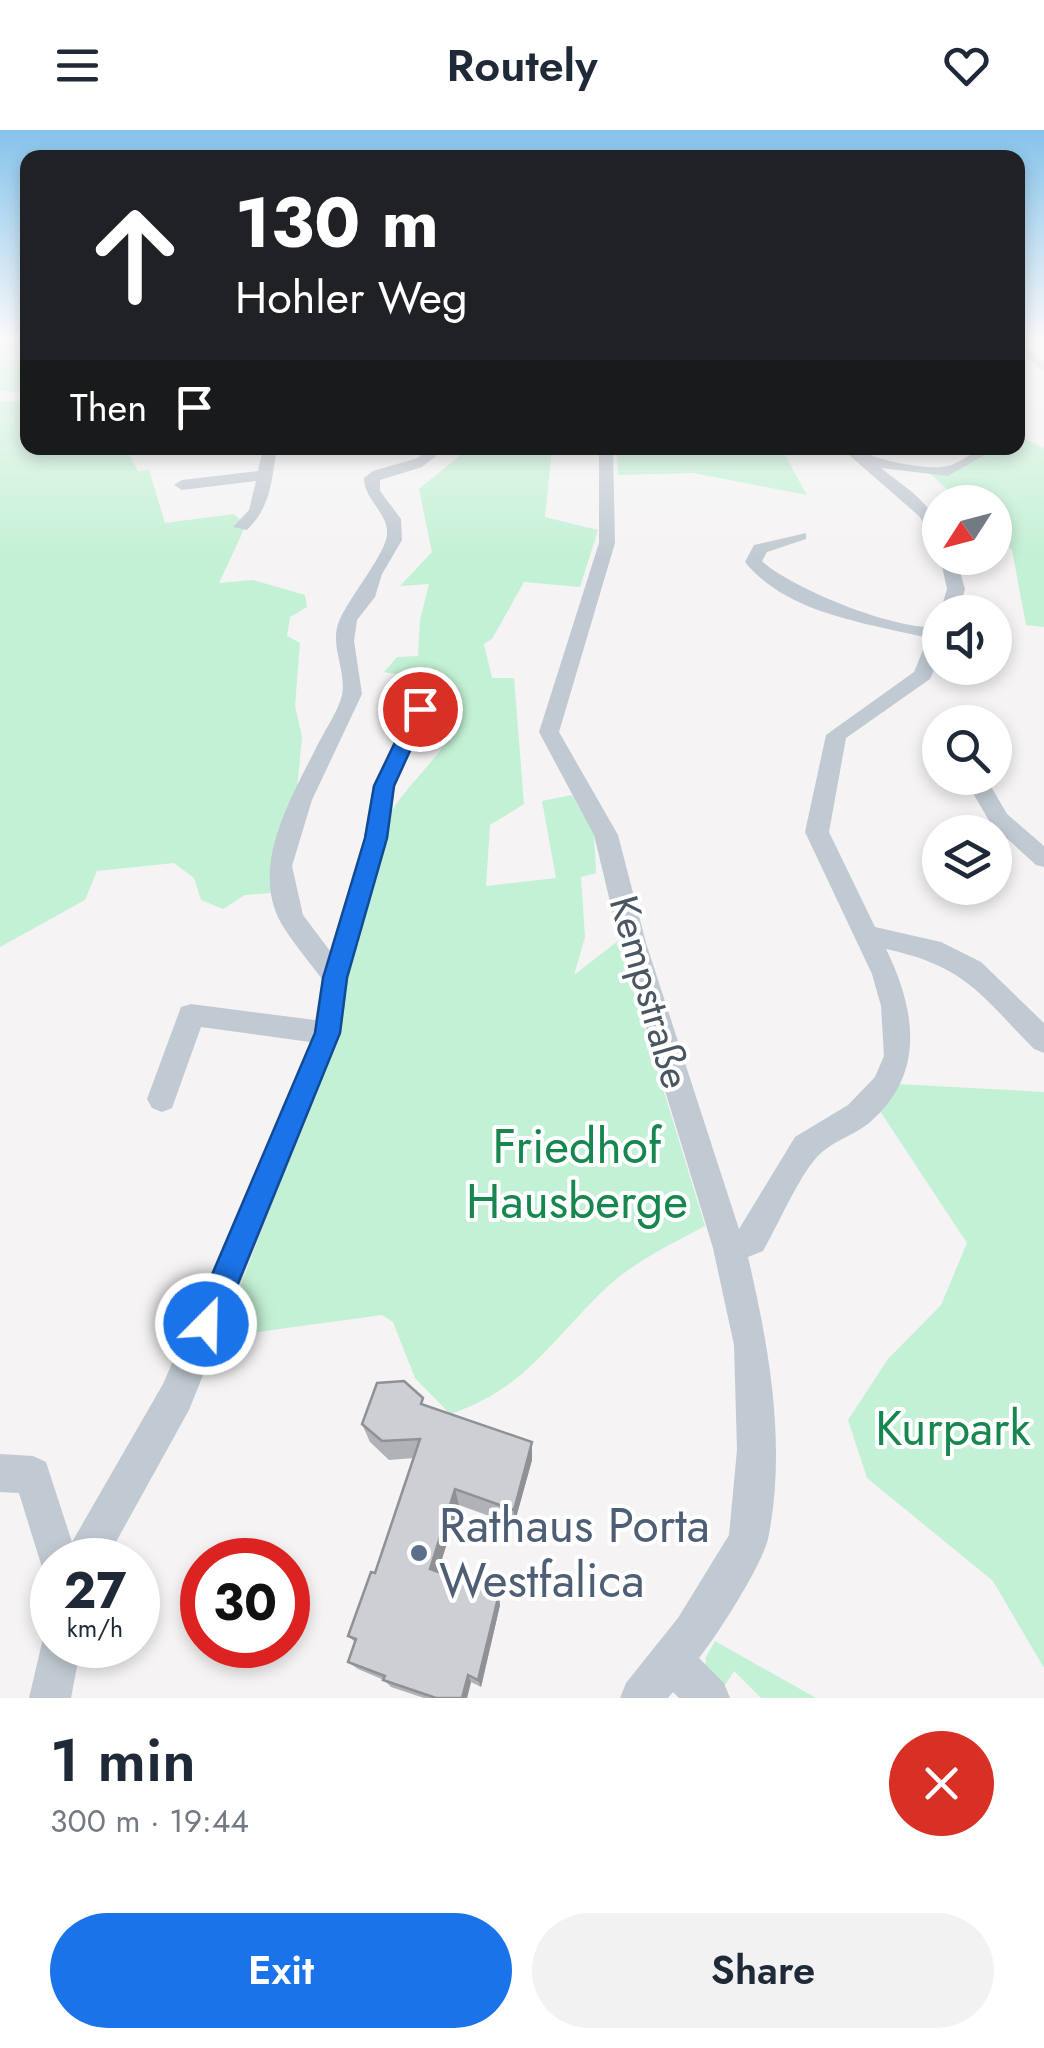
<!DOCTYPE html>
<meta charset="utf-8">
<style>
body{margin:0;font-family:Jost,sans-serif;background:#f2f2f3;color:#1f2937;height:100vh;display:flex;flex-direction:column;font-size:38px;white-space:nowrap}
*{box-sizing:border-box;margin:0}
p{font-size:32px;color:#747a83}
.icon{flex:none;width:55px;height:55px;fill:none;stroke:currentColor;stroke-width:2;stroke-linecap:round;stroke-linejoin:round}
.map{position:relative;height:1568px;overflow:hidden}
.sheet{display:flex;flex-direction:column;background:#fff;flex:1}
.sheet>*{flex:none}
.banner{position:absolute;left:20px;top:20px;width:1005px;height:305px;border-radius:20px;box-shadow:0 5px 15px #0003;background:#202124;color:#fff;overflow:hidden}
.needle{width:65px;rotate:234deg}
.controls{position:absolute;left:922px;top:355px;display:grid;gap:20px}
.controls a{display:grid;place-items:center;width:90px;height:90px;border-radius:50%;background:#fff;box-shadow:0 5px 15px #0003;font-size:50px}
.speed{position:absolute;left:30px;top:1408px;display:flex;gap:20px;font-size:50px;font-weight:700;text-align:center}
.speed>*{display:grid;place-content:center;width:130px;height:130px;border-radius:50%;background:#fff;box-shadow:0 5px 15px #0003;line-height:1}
.speed small{font-size:25px;font-weight:400}
.speed .limit{border:15px solid #d22;background:#fff;color:#111}
.pin{position:absolute;display:grid;place-items:center;width:85px;height:85px;color:#fff;margin:-42px;border:5px solid #fff;border-radius:50%;box-shadow:0 2px 10px #0007}
.me{position:absolute;width:110px;margin:-55px;rotate:23deg;stroke-linejoin:round;filter:drop-shadow(0 0 8px #0008)}
.turn{display:flex;align-items:center;gap:35px;height:210px;padding:0 50px;font-size:45px}
.turn .icon{width:130px;height:130px;stroke-width:2.5}
.turn b{display:block;font-size:70px;line-height:85px}
.then{display:flex;align-items:center;height:95px;padding:0 50px;background:#0003;gap:20px;font-size:38px}
.round{display:grid;place-items:center;flex:none;width:105px;height:105px;border-radius:52px;background:#f2f2f3}
.headline{display:flex;align-items:center;justify-content:space-between;height:170px;padding:0 50px}
h1{font-size:60px;font-weight:600;line-height:75px}
.cta{display:flex;gap:20px;margin-top:auto;padding:20px 50px}
.cta a{flex:1;height:115px;border-radius:60px;background:#1a73e8;color:#fff;font-size:40px;font-weight:600;line-height:115px;text-align:center}
.cta a+a{background:#f2f2f3;color:#1f2937}
header{display:flex;justify-content:space-between;align-items:center;height:130px;padding:0 50px;background:#fff;font-size:45px;font-weight:600}
.map>svg:first-child{display:block}
</style>
<header><svg class="icon" aria-label="menu" viewBox="0 0 24 24"><path d="M4 6h16M4 12h16M4 18h16"/></svg>Routely<svg class="icon" aria-label="heart" viewBox="0 0 24 24"><path d="M12 20l-8-8c-3-5 5-10 8-4 3-6 11-1 8 4z"/></svg></header>
<div class="map">
<svg width="1044" height="1568" viewBox="0 0 1044 1568">
<rect width="100%" height="100%" fill="#f5f3f3"/>
<g fill="#c3f1d5">
<polygon points="0,209 27,209 27,262 0,261"/>
<polygon points="27,271 28,318 138,318 127,322 138,341 149,340 165,393 234,384 246,395 219,453 253,450 305,465 307,477 290,487 287,506 300,513 295,576 302,607 296,670 273,729 271,763 245,765 223,779 201,770 194,748 174,733 97,741 85,770 0,817 0,272"/>
<polygon points="1018,306 1044,318 1044,497 1026,495 1012,420 995,404 995,372 961,372 925,339 968,333 997,318 1018,318"/>
<path d="M469 318H552L545 387 598 400 580 457 524 452 492 509 484 514 492 548H514L524 674 490 695 486 756 556 748 542 671 572 665 594 703 596 743 581 747 585 807 574 845 618 811 705 1096C670 1115 635 1131 606 1158 551 1210 527 1258 450 1284L415 1248 393 1192 382 1185 221 1207 332 915 351 818 388 688C396 669 431 634 446 613L411 609 425 578 410 576 417 548 384 542 397 527 418 526 420 490 429 454 400 456 432 422 419 359Z"/>
<polygon points="617,318 781,318 807,365 693,343 618,345"/>
<polygon points="896,954 1044,962 1044,1538 993,1451 867,1348 848,1290 888,1229 941,1175 967,1113 876,975"/>
<polygon points="715,1511 816,1568 761,1568 734,1541 721,1561 705,1544 706,1527"/>
</g>
<g fill="none" stroke-linecap="round" stroke-linejoin="round">
<g fill="#c1cad2" fill-rule="evenodd">
<polygon points="1018,211 1044,231 1044,241 1018,221"/>
<path d="M263 318H277C271 351 272 375 247 400L233 397 249 380 256 351 182 360 174 355 182 350 258 341Z"/>
<path d="M418 318H432L436 326 422 337 380 350V361L401 389 402 410 382 444 375 467 357 490 354 511 362 564 312 670 292 736 303 785 330 821 364 708 373 656 410 579 413 575H427L430 579 395 656 388 708 348 847 341 903 189 1280 106 1430H52V1448L44 1444 19 1363 0 1362V1324L33 1326 46 1332 72 1412 163 1254 296 948 310 912 201 897 172 978 162 982 152 978 147 969 181 877 191 874 315 890 322 849C308 830 292 812 281 793 250 737 290 670 315 620 323 603 338 582 342 565 347 540 328 514 340 489 349 469 380 430 386 410 393 385 364 372 364 348L373 341 418 328 421 325Z"/>
<path d="M599 318H613L615 413 559 602 618 705 646 813 739 1099 795 1007 848 975 875 947 884 926 881 876 872 844 805 702 826 605 914 542 928 508C867 493 787 484 745 432L754 415 806 403V409L767 422 762 431C790 458 903 504 940 496V526L930 549 846 608 829 702 875 797 941 812 981 832 1044 893V923L1034 919C980 864 965 836 886 819 916 880 926 945 869 993 853 1006 830 1012 817 1027 799 1046 777 1097 763 1121L748 1127C769 1217 787 1316 768 1409 762 1435 717 1506 699 1528L724 1553 730 1568H679L673 1562 668 1568H620L626 1553 678 1488 729 1405 737 1320 734 1215 713 1118 620 813 594 705 539 602 599 413Z"/>
<path d="M841 318H856C872 330 922 339 943 337 963 335 974 315 995 319L948 346 881 338C905 358 940 376 940 411L934 409 919 386Z"/>
<polygon points="940,427 956,428 965,459 958,482 940,482 947,459"/>
<polygon points="970,648 986,648 1007,684 1044,716 1044,737 1036,735 991,694 967,653"/>
<polygon points="52,1497 52,1515 81,1515 71,1568 29,1568 45,1500"/>
</g>
</g>
<polygon fill="#b0b2b7" points="425,1275 532,1312 532,1330 514,1395 459,1375 438,1442 500,1475 481,1557 471,1552 467,1568 424,1568 391,1557 384,1550 358,1539 348,1532 355,1512 348,1506 375,1443 414,1328 389,1330 370,1312 362,1294"/>
<g fill="#909195">
<polygon points="532,1312 532,1330 514,1395 514,1380"/>
<polygon points="455,1359 459,1375 435,1451 430,1439"/>
<polygon points="499,1464 500,1475 481,1557 478,1550"/>
<polygon points="468,1545 471,1552 467,1568 462,1568"/>
</g>
<polygon fill="#cdcfd5" stroke="#909195" stroke-width="2.5" points="404,1251 423,1268 421,1274 532,1312 514,1380 455,1359 430,1439 499,1464 478,1550 468,1545 462,1568 436,1568 383,1550 385,1546 348,1532 356,1509 348,1506 371,1442 375,1443 420,1309 382,1311 362,1294 377,1253"/>
<linearGradient id="sky" x2="0" y2="1"><stop stop-color="#85c3ea"/><stop offset="0.49" stop-color="#fafafa"/><stop offset="1" stop-color="#fafafa" stop-opacity="0"/></linearGradient>
<rect width="1044" height="428" fill="url(#sky)"/>
<polygon fill="#1a73e8" stroke="#114b97" stroke-width="2.5" points="420,573 429,579 394,656 387,708 347,848 340,903 217,1205 206,1210 195,1205 191,1194 315,903 323,848 365,708 374,656 411,579"/>
<circle fill="#5c6f8a" stroke="#fff" stroke-width="4" cx="419" cy="1423" r="10"/>
<g text-anchor="middle" stroke-width="8" stroke-linejoin="round" paint-order="stroke">
<g font-size="40" fill="#4a5661" stroke="#fff">
<text transform="translate(650 862) rotate(74)" y="14">Kempstraße</text>
</g>
<g font-size="48" fill="#17864f" stroke="#fff">
<text x="577" y="1033">Friedhof<tspan x="577" dy="55">Hausberge</tspan></text>
<text x="953" y="1315">Kurpark</text>
</g>
<g font-size="48" fill="#4e5e75" stroke="#fff" text-anchor="start">
<text x="439" y="1412">Rathaus Porta<tspan x="439" dy="55">Westfalica</tspan></text>
</g>
</g>
</svg>
<div class="controls">
<a><svg class="needle" viewBox="-14 -14 28 28"><path d="M0-13l5 13h-10z" fill="#e53935"/><path d="M0 13l5-13h-10z" fill="#747a83"/></svg></a>
<a><svg class="icon" aria-label="sound" viewBox="0 0 24 24"><path d="M4 9h4l5-4v14l-5-4H4zM17 9q2 3 0 6"/></svg></a>
<a><svg class="icon" aria-label="search" viewBox="0 0 24 24"><circle cx="10" cy="10" r="6"/><path d="M15 15l6 6"/></svg></a>
<a><svg class="icon" aria-label="layers" viewBox="0 0 24 24"><path d="M12 4l9 5-9 5-9-5zM3 14l9 5 9-5"/></svg></a>
</div>
<div class="speed"><div>27<small>km/h</small></div><div class="limit">30</div></div>
<div class="pin" style="left:420px;top:579px;background:#d93025"><svg class="icon" aria-label="arrive" viewBox="0 0 24 24"><path d="M6 21V4h12l-3 4 3 4H6"/></svg></div>
<svg class="me" style="left:206px;top:1194px" viewBox="-20 -20 40 40"><circle r="17" fill="#1a73e8" stroke="#fff" stroke-width="3"/><path d="M0-11L8 9 0 5-8 9z" fill="#fff"/></svg>
<div class="banner">
<div class="turn"><svg class="icon" aria-label="ahead" viewBox="0 0 24 24"><path d="M12 20V5M6 11l6-6 6 6"/></svg><div><b>130 m</b>Hohler Weg</div></div>
<div class="then">Then<svg class="icon" aria-label="arrive" viewBox="0 0 24 24"><path d="M6 21V4h12l-3 4 3 4H6"/></svg></div>
</div>
</div>
<section class="sheet">
<div class="headline"><div><h1>1 min</h1><p>300 m · 19:44</p></div><a class="round" style="background:#d93025;color:#fff"><svg class="icon" aria-label="close" viewBox="0 0 24 24"><path d="M6 6l12 12M18 6L6 18"/></svg></a></div>
<div class="cta"><a>Exit</a><a>Share</a></div>
</section>
